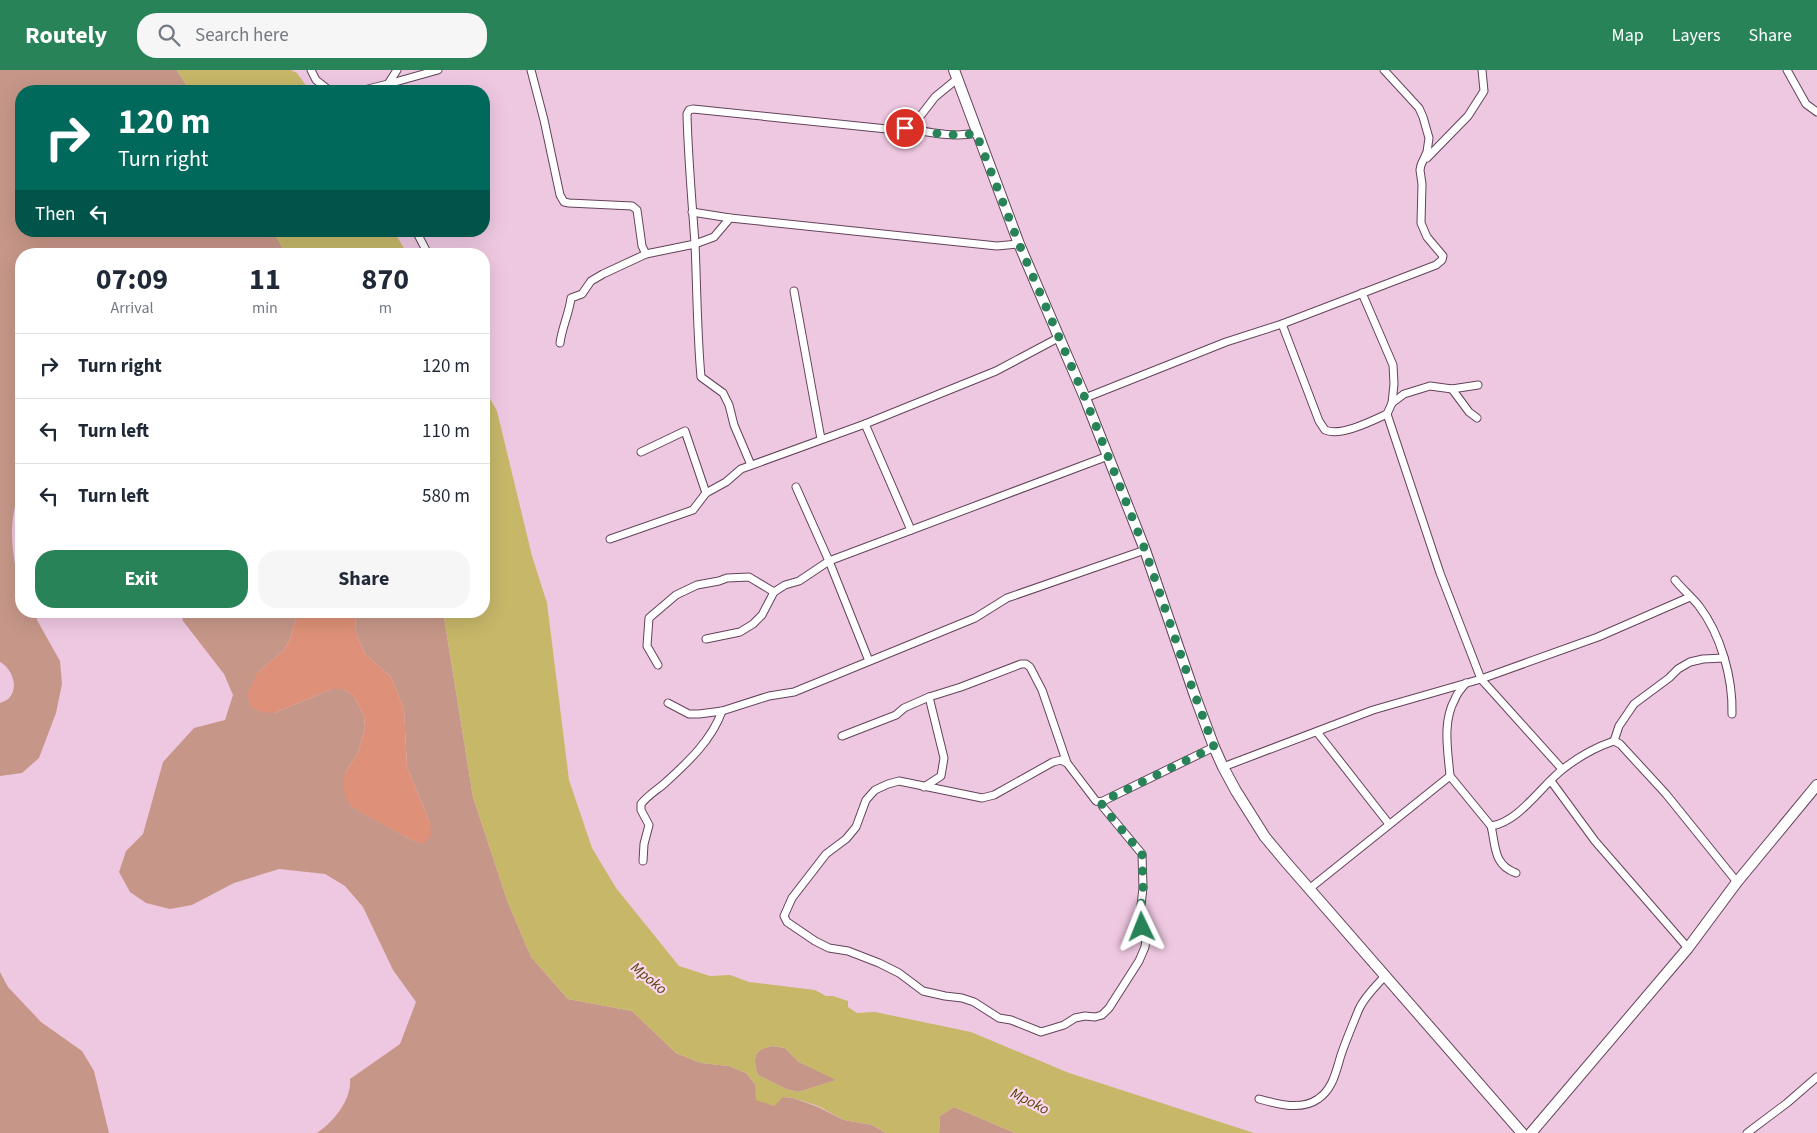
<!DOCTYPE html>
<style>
body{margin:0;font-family:"Source Sans 3",sans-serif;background:#f6f6f7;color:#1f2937;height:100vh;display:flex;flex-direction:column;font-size:19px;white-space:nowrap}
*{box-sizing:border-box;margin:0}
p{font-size:16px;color:#747a83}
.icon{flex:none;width:28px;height:28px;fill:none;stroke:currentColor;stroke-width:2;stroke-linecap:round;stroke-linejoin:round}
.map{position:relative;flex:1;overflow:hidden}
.sheet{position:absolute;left:15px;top:178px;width:475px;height:370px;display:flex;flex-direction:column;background:#fff;border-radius:20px;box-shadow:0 5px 20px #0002}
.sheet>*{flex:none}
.guide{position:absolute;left:15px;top:15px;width:475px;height:152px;border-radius:20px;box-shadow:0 5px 20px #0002;background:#00695c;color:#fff;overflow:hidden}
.pin{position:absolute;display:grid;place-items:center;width:42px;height:42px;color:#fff;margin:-21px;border:2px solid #fff;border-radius:50%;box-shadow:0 1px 5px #0007}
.me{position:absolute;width:55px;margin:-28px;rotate:358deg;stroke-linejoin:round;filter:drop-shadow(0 0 4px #0008)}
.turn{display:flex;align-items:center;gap:18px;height:105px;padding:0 20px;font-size:22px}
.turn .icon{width:65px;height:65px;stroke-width:2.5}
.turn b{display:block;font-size:35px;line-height:42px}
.then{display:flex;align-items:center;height:48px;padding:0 20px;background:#0003;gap:10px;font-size:19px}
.eta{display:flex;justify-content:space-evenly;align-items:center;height:85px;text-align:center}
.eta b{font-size:30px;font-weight:700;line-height:35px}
.primary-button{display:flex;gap:10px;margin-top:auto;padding:10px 20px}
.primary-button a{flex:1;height:58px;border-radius:20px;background:#288358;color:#fff;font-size:20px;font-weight:700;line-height:58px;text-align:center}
.primary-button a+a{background:#f6f6f7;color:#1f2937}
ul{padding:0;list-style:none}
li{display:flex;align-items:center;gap:15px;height:65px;padding:0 20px;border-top:1px solid #e0e1e3}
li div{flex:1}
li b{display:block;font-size:19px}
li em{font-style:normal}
header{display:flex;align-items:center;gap:30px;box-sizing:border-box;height:70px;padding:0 25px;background:#288358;color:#fff}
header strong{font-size:24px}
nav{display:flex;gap:28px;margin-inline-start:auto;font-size:18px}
.search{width:350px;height:45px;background:#f6f6f7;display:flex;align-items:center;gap:12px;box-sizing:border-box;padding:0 18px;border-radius:20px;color:#747a83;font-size:19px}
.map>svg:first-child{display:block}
</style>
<header>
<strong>Routely</strong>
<div class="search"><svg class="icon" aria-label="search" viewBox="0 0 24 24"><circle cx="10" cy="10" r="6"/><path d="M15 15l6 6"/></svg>Search here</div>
<nav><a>Map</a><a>Layers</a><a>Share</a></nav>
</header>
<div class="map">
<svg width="1817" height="1063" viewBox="0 0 1817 1063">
<rect width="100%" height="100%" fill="#eec8e1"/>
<g fill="#c69788">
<path d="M0 0H177L190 21H21V161H273L286 184H21V417C8 451 11 475 18 510L21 513V541H36L37 550 60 591 62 614 56 643 39 688 22 703 0 706V633C4 631 8 630 10 627 19 615 11 598 0 592Z"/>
<path d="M180 541H298L290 569 284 580 257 603 274 643 332 619H343L353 625 364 646 365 658 358 683 345 703 352 737 414 771 430 753 407 697 404 639 391 607 365 584 356 563 355 541H443L473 727 507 830 531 887 568 929 632 941 676 983 701 993 729 996 746 1003 755 1014 783 1027 793 1028 818 1037 844 1050 872 1055 886 1063H317C334 1052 352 1029 350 1009L400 974 416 932 393 900 363 837 345 816 325 804 279 799 234 813 192 835 170 839 146 833 130 822 119 802 126 781 143 764 163 692 194 658 225 650 233 625 224 604 183 551Z"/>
<polygon points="0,902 8,917 41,952 82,981 94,1001 109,1063 0,1063"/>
<path d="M773 976 785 978 799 992 837 1010 798 1022 786 1019 758 1005C752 988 754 979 773 976Z"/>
<polygon points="954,1037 1015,1063 939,1063 940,1046"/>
</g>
<polygon fill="#de9178" points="298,541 355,541 356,563 365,584 391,607 404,639 407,697 430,753 431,765 424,774 414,771 362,743 352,737 345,726 343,714 345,703 358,683 365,658 364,646 353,625 343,619 332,619 274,643 261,642 251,637 247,625 257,603 284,580 290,569"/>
<g fill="#c6b769" fill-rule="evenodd">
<polygon points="177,0 291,0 297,3 310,21 190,21"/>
<polygon points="273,161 394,161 407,184 286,184"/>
<path d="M484 318 497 341 532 486 547 533 569 710 592 778 616 818 679 896 710 906 730 905 749 912 815 920 826 926H833L848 931V937L857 943 875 942 971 962 1069 1003 1254 1063H1015L954 1037 940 1046 939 1063H886L872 1055 844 1050 818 1036 793 1028 783 1027 774 1036 756 1030 755 1014 746 1003 729 996 701 993 676 983 632 941 568 929 531 887 507 830 473 727 443 541H484ZM773 976 785 978 799 992 836 1010 798 1022 786 1019 758 1005C752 988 754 979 773 976Z"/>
</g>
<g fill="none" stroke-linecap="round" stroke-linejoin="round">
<g stroke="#634359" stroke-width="9">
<g id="street">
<polyline points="311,0 316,10 330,21"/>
<polyline points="531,0 544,50 560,125 564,132 569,133 632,136 637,140 642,176 646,184"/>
<polyline points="1787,0 1806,34 1817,42"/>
<polyline points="388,14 438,0"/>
<polyline points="360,21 388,14 397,0"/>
<path d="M905 58C929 62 953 68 976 63"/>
<polyline points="1427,88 1468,46 1484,21 1482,0"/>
<polyline points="692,142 730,148 997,176 1019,174"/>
<polyline points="416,161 428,184"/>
<polyline points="794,221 821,369"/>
<polyline points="1362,223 1393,295 1394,314 1392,333 1387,344"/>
<path d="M1282 254 1319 351 1325 360C1340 367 1372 351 1387 344L1440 503 1481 609 1562 699"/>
<path d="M560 273C562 257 569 244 571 228L582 224 591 211 603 204 646 184 695 174 714 167 730 148"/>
<polyline points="1452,319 1469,342 1477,348"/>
<polyline points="1085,328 1226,272 1282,254 1436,195 1442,190 1443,186 1427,167 1421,153 1422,114 1420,100 1421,95 1427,82 1429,68 1423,47 1419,38 1384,0"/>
<polyline points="1392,333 1404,324 1430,316 1452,319 1478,315"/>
<polyline points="865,354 911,460"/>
<polyline points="641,382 685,361 706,423"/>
<path d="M751 395 734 355 729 335 723 323 701 307C697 263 697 218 695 174 692 130 688 87 687 44L689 40 693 39 887 59 905 58 918 49 935 27 957 9"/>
<polyline points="796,417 829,491 869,591"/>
<polyline points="610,469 693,440 706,423 726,412 741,399 865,354 996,301 1058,268"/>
<path d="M1675 510C1682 519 1692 527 1699 536 1721 565 1733 608 1732 644"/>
<polyline points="706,569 740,562 753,554 762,545 774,522 785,515 799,511 829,491 1108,386"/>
<polyline points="658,595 647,576 649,548 676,525 697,515 719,511 727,508 749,507 774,522"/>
<polyline points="668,633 689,644 699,644 722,641 769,626 794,622 975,548 1007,528 1145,480"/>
<polyline points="1317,662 1389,754"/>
<polyline points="842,666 896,645 904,638 929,627 961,617 1021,594 1026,594 1030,597 1042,620 1067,693"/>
<polyline points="1614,671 1619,656 1634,634 1669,608 1678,599 1690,592 1703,589 1724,588"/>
<polyline points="1223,697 1373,640 1481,609 1598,567 1690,527"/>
<path d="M1450 706C1448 681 1442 652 1455 629 1457 623 1462 618 1466 613"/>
<polyline points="1551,711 1595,771 1688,878"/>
<polyline points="924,717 941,706 944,688 929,627"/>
<polyline points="1101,732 1096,731 1067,693 1061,690 1053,692 994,725 982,728 899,711 888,714 875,720 866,730 856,757 846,769 826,784 792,828 784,846 787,852 815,871 829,878 848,881 879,893 899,903 923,921 945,926 962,928 974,932 999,948 1011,950 1041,962 1064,955 1075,948 1085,946 1095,947 1102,945 1109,938 1139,891 1145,877 1146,868 1142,857 1140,844 1143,818 1142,784 1103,737 1101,732 1214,677"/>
<path d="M1491 756C1496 776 1493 795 1516 803"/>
<path d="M643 791 644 774 649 755 641 740V734C648 725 657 720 665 713 687 693 712 670 722 641"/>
<path d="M1309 819 1450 706 1491 756C1519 752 1541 716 1563 699 1577 688 1596 677 1614 671L1620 674 1666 724 1737 812"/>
<path d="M1259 1029C1277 1034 1301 1041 1318 1029 1333 1019 1336 1001 1341 985 1346 970 1353 954 1359 939 1365 926 1376 916 1385 906"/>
<polyline points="1747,1063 1787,1033 1817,1007"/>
</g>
</g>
<g stroke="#634359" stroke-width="12">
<g id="secondary">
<polyline points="954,0 1019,174 1085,328 1145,480 1195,626 1214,677 1223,697 1236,721 1265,767 1285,791 1522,1063"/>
<polyline points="1531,1063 1688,878 1737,812 1817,715"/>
</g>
</g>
<use href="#street" stroke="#fff" stroke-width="7"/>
<use href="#secondary" stroke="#fff" stroke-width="10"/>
</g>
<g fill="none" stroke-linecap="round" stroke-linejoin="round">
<path stroke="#288358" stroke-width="9" stroke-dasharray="0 16.2" d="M905 58C929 62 953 68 976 63L1019 174 1085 328 1145 480 1189 609 1214 677 1101 732 1103 737 1142 784 1143 818 1140 844 1142 857"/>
</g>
<g text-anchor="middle" stroke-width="4.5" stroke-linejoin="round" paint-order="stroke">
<g font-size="15" font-style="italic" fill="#524809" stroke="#fcd5ee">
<text transform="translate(649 908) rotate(39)" y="5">Mpoko</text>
<text transform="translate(1030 1031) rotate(27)" y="5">Mpoko</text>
</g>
</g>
</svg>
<div class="pin" style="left:905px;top:58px;background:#d93025"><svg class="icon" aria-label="arrive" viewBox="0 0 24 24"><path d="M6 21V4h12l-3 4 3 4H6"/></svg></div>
<svg class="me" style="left:1142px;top:857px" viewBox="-20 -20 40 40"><path d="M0-17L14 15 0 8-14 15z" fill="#288358" stroke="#fff" stroke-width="4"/></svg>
<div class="guide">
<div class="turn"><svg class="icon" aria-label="right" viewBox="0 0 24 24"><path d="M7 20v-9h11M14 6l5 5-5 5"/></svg><div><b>120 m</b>Turn right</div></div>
<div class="then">Then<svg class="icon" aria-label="left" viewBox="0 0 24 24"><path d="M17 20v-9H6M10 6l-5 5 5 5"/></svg></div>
</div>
<section class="sheet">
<div class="eta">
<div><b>07:09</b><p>Arrival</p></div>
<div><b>11</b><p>min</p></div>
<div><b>870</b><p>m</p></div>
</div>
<ul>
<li><svg class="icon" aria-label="right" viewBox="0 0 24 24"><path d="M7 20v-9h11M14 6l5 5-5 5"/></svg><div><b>Turn right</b></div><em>120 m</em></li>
<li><svg class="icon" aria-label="left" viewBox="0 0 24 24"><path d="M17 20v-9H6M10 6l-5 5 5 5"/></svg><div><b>Turn left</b></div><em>110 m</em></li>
<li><svg class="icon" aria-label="left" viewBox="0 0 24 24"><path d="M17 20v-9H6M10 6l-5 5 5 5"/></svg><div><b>Turn left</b></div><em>580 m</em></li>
</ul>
<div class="primary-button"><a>Exit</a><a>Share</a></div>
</section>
</div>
